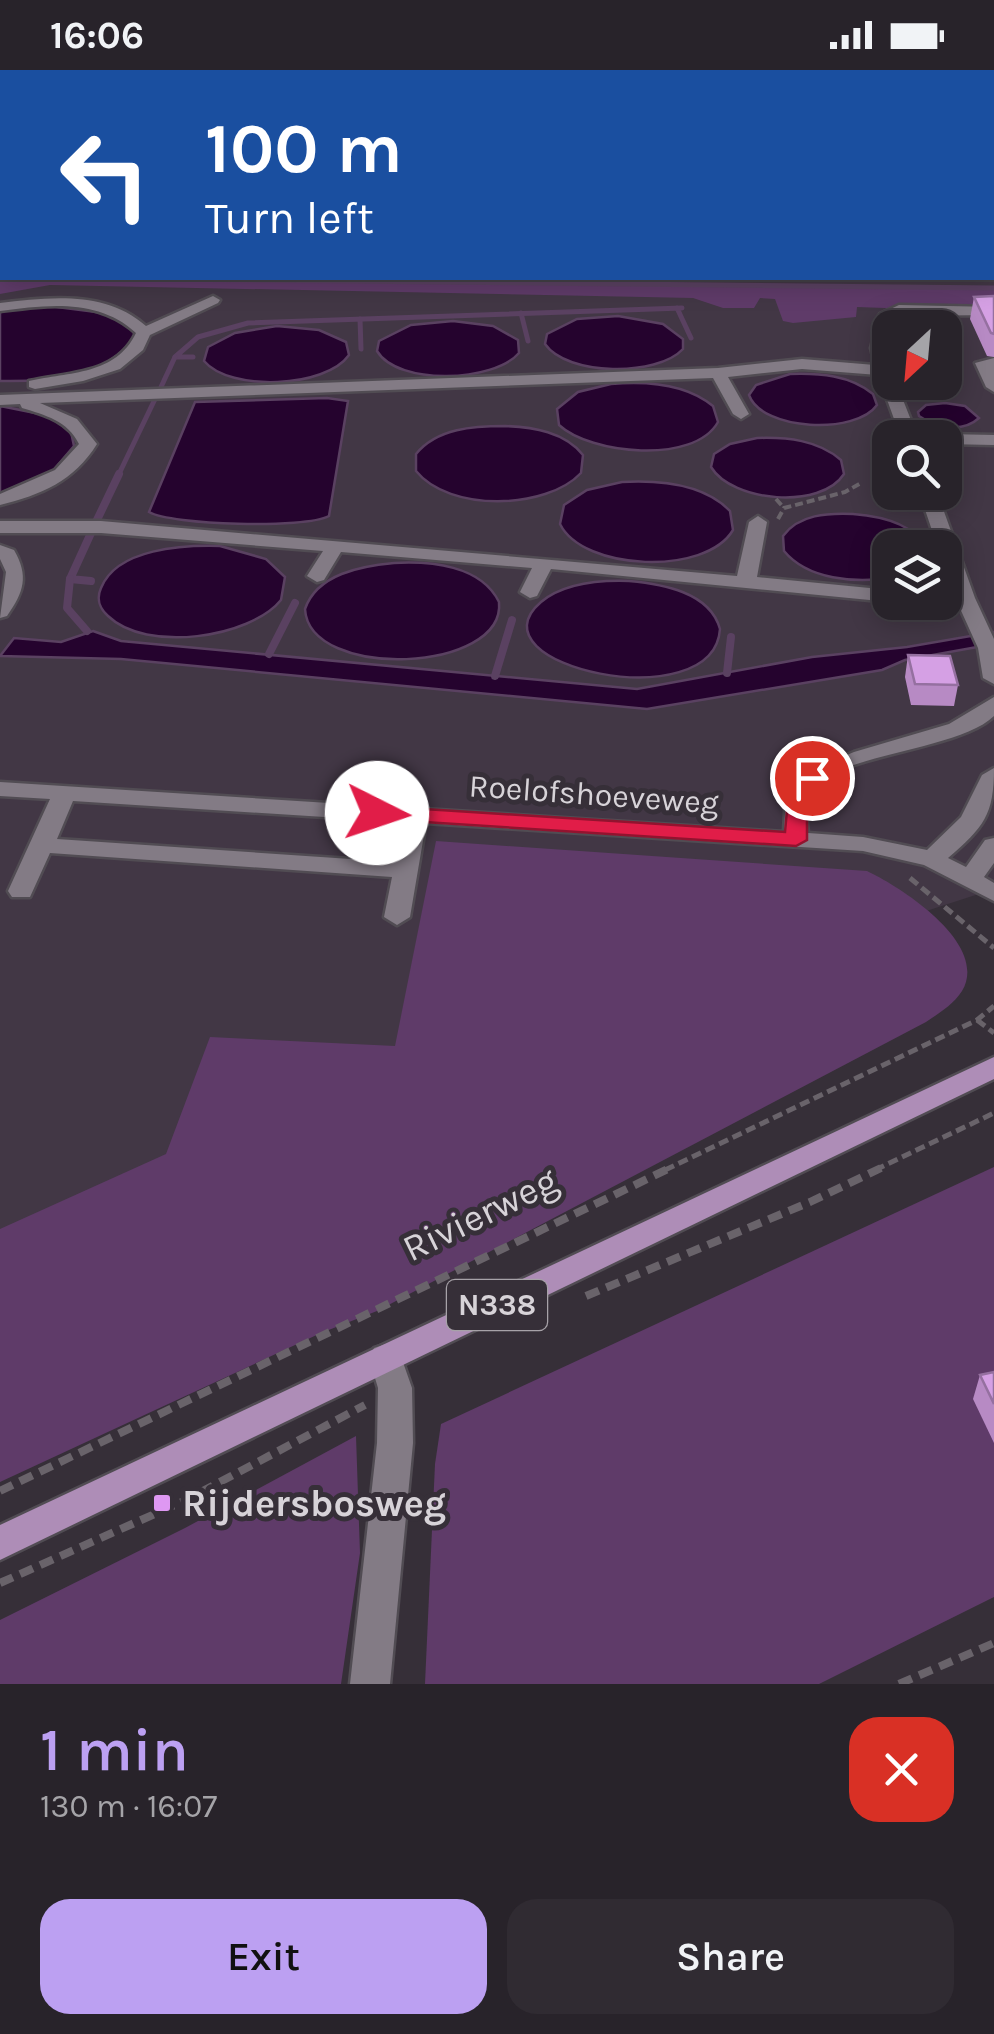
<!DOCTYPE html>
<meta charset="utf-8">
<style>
body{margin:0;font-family:Karla,sans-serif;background:#302b32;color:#f1f3f6;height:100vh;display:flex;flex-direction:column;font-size:38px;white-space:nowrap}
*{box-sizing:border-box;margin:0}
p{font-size:32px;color:#a5a4a8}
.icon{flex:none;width:55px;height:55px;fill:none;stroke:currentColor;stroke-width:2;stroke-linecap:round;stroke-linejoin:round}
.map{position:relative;height:1614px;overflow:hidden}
.side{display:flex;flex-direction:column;background:#28232a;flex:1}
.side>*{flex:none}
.top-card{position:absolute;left:0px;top:0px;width:995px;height:210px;box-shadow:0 5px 25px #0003,0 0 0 2px #444047;background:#1a4fa0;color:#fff;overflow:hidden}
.needle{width:65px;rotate:206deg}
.buttons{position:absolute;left:872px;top:240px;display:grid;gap:20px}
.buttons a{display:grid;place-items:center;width:90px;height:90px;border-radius:20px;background:#28232a;box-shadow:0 5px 25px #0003,0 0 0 2px #444047;font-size:50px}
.pin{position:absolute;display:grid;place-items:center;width:85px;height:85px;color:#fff;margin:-42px;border:5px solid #fff;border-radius:50%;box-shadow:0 2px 10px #0007}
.me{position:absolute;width:110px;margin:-55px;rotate:94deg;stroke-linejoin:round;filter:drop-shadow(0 0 8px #0008)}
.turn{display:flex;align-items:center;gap:35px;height:210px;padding:0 40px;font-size:45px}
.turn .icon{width:130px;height:130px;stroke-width:2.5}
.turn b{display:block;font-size:70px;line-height:85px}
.round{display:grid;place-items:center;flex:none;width:105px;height:105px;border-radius:30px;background:#302b32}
.head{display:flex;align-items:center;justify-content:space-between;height:170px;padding:0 40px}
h1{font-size:60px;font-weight:600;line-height:75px;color:#bca0f2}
.action{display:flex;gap:20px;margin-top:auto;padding:20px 40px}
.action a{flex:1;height:115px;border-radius:30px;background:#bca0f2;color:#111;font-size:40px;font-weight:600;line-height:115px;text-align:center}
.action a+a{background:#302b32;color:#f1f3f6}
.status{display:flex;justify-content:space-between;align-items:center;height:70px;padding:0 50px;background:#28232a;direction:ltr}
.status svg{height:28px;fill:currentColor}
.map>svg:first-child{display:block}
</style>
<div class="status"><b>16:06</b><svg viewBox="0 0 49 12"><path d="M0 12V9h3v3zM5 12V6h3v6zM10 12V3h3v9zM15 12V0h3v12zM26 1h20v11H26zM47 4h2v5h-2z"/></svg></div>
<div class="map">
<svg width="994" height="1614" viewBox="0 0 994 1614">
<rect width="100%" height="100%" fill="#362f38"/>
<path fill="#423745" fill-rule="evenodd" d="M0 0 792 2H2V208H992L994 9V819L837 870 0 1258ZM890 258H945V312H890ZM890 368H945V422H890ZM890 478H945V532H890Z"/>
<g fill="#5f3b69">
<polygon points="0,0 733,0 752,2 2,2 2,188"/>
<polygon points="0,209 994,219 994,242 857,237 856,247 793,253 783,251 775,229 760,228 754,238 723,238 693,228 50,215 0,224"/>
<path d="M436 771 867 801C901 817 990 874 962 921 953 935 939 943 926 952L377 1241 321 1263 0 1412V1159L166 1084 210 967 395 976Z"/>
<polygon points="994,1097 994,1527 819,1614 425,1614 435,1394 441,1354"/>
<polygon points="356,1366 360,1483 341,1614 0,1614 0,1550 185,1458"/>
</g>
<g fill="#25032e" stroke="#5a4161" stroke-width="2.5">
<path d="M49 236 112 244 132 257 135 267C106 308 47 312 0 311V241Z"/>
<path d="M618 246 663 254 683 269V279C657 307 567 306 545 274L547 264 577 249Z"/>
<path d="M453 251 493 256 518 270 519 283C494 312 398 316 377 281L379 271 411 255Z"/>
<path d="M277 256 319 260 346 272 349 285C326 318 230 322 204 291L208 277 235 263Z"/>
<path d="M790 304C819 303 850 305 873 324L877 335C856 365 762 361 749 325L756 315Z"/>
<path d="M611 314C645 311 685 313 713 336L718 352C694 395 590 384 559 355L557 339 578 322Z"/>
<path d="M327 328 348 331 329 446C305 459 171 455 149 442L195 332Z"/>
<path d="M945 333 965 336 979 348C963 363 936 358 919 346L918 342 926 335Z"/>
<polygon points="0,336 50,346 71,362 74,376 50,404 0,423"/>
<path d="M505 356C533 357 565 362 583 385L581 403C546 440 449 442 416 401V384C437 358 474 356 505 356Z"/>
<path d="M757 368C787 367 818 370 841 390L844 404C821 440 732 432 711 397L714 384 730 374Z"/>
<path d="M622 412C659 410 703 413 730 441L733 460C706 506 583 501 560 454L564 435 587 420Z"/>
<path d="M853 444C879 446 912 452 925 477L890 478V508C855 513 808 510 784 481L783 466C799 444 828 443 853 444Z"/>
<path d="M220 476 266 489 285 507 281 530C250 568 146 583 108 546 100 539 96 529 101 518 117 478 184 475 220 476Z"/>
<path d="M394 493C430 491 481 495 499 532 506 603 309 611 305 539 317 504 361 496 394 493Z"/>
<path d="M629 511C662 514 710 522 720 559 714 650 466 596 541 532 564 513 600 510 629 511Z"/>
<polygon points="93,561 121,571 637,619 812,587 907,577 994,562 994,574 905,590 882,600 647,639 121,589 0,586 14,568 61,572"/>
</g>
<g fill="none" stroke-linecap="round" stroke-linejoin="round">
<g stroke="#5a4161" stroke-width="5">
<polyline points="73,208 994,218"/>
<polyline points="677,238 691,268"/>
<polyline points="521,243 528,271"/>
<polyline points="360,249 361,279"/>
<polyline points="193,287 175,287 198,267 248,253 682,238"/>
<polyline points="161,317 175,287"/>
<polyline points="118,406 156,327"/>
</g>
<g stroke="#5a4161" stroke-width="8">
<polyline points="96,452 119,404"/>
<polyline points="91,463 70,509 91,511"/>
<polyline points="70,509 67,538 87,561"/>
<polyline points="269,584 295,533"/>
<polyline points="727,603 731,567"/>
<polyline points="495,606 512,550"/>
</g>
<g stroke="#514c53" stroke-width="5">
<g id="minor">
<rect x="0" y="188" width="2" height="8"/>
<path d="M213 226 220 230 218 233 150 265 143 280 120 299 83 311 35 319 29 317V311C69 302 116 305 136 263 98 228 47 235 0 241V233C49 227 106 220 146 256Z"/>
<path d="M899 235 994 237V245L894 246 887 278 890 312H896L918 368H901L878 305 802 299 728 307 749 344 741 349 733 344 713 308 40 333 77 349 97 374C74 411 41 425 0 435V424L55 400 79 374C68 351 45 345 22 338L20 334 0 335V325L718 298 802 289 875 295 871 278 880 244Z"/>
<polygon points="994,288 994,322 986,317 975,293"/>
<polygon points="945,364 994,365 994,375 945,374 945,368 938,368"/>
<polygon points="883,404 890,404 890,414 874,409"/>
<polygon points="919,422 937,422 975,528 994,569 994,614 983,608 978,578 958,534 943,532 945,521 953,521 945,498 945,478 938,478"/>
<polygon points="758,446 767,452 757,507 890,520 890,532 551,499 537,526 530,528 520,522 532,498 341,482 324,510 317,512 307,506 323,481 101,463 0,463 0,451 101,451 737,506 749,452"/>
<path d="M0 475 14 480C29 506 24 522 7 546L0 548 6 502 0 489Z"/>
<path d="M994 627V646C957 682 830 683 809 724 804 735 807 752 808 763L863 767 927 780 961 747 982 705 994 698C994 745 984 757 948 788L966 797 985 770 994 768V793L984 807 994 813V831L924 795 863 781 426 753 410 847 397 855 384 847 392 807 50 783 30 827H12L8 821 50 729 0 726V712L784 762 786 723 802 704 854 682 949 654ZM73 731 403 752 395 792 57 769Z"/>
<polygon points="386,1274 398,1278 412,1318 413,1373 390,1614 350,1614 377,1373 378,1318 369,1288 374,1278"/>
</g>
</g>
<g stroke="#514c53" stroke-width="5">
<polygon id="major" points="994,987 994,1009 0,1490 0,1455"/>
</g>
<g stroke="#69636a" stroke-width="4" stroke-dasharray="8 4" stroke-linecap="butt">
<polyline points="776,429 784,438"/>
<polyline points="778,449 784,438 845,422 861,413"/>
</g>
<g stroke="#69636a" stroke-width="5" stroke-dasharray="10 5" stroke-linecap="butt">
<polyline points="910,808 994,878"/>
<polyline points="977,950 994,963"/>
<polyline points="665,1100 977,950 994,936"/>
<polyline points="875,1100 994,1043"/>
</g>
<g stroke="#69636a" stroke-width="8" stroke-dasharray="14 8" stroke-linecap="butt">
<polyline points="586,1226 810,1132 881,1098"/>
<polyline points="0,1421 670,1098"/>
<polyline points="0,1513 186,1430 365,1335"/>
<polyline points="899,1614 994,1573"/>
</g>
<use href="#minor" fill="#837b85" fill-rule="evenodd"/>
<use href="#major" fill="#ae8db7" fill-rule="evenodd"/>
</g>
<g fill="#b78ac4">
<polygon points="992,24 994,26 994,190 992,190"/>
<polygon points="994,226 994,287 987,286 970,249 974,227"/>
<polygon points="908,585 958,615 954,636 911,635 905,607"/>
<polygon points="994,1302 994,1373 973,1329 980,1305"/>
</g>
<g fill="#d5a0e4" stroke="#9570a0" stroke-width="2.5">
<polygon points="992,24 994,26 994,168 992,168"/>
<polygon points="994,226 994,264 991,263 974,227"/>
<polygon points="908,585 950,586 958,615 915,614"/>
<polygon points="994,1302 994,1334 980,1305"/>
</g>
<polygon fill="#e11d48" stroke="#92132f" stroke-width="2.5" points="812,702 823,708 807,727 807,770 796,776 377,749 366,743 377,736 785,762 789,718"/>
<rect fill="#de98f2" stroke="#362f38" stroke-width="4" x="152" y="1423" width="20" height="20" rx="5"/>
<g text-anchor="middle" stroke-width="10" stroke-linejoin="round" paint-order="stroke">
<rect fill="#362f38" stroke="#a7a2a8" stroke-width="2.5" x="447" y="1210" width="100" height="50" rx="8"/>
<g font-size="30" font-weight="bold" fill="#d7d3d8">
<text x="497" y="1245">N338</text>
</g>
<g font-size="32" fill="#d7d3d8" stroke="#362f38">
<text transform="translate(594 724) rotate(4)" y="11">Roelofshoeveweg</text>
</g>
<g font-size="38" fill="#d7d3d8" stroke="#362f38">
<text transform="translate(480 1144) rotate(-26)" y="13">Rivierweg</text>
</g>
<g font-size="38" font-weight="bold" fill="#d7d3d8" stroke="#362f38" text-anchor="start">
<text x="182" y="1446">Rijdersbosweg</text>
</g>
</g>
</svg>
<div class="buttons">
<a><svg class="needle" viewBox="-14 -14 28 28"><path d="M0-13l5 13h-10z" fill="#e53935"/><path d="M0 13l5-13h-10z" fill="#a5a4a8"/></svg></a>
<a><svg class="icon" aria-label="search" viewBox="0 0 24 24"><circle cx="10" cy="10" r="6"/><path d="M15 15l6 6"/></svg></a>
<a><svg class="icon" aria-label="layers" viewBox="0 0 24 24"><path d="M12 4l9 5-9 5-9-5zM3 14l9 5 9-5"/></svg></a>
</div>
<div class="pin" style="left:812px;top:708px;background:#d93025"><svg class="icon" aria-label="arrive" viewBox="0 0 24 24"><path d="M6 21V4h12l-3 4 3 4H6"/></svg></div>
<svg class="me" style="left:377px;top:743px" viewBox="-20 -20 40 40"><circle r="19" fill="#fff"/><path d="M0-13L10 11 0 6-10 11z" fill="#e11d48"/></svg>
<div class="top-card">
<div class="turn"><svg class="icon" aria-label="left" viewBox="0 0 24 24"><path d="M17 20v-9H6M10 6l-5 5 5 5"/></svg><div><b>100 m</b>Turn left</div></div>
</div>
</div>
<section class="side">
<div class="head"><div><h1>1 min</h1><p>130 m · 16:07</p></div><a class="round" style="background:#d93025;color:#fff"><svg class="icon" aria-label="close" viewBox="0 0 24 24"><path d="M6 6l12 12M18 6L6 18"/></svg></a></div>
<div class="action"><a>Exit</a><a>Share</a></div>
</section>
